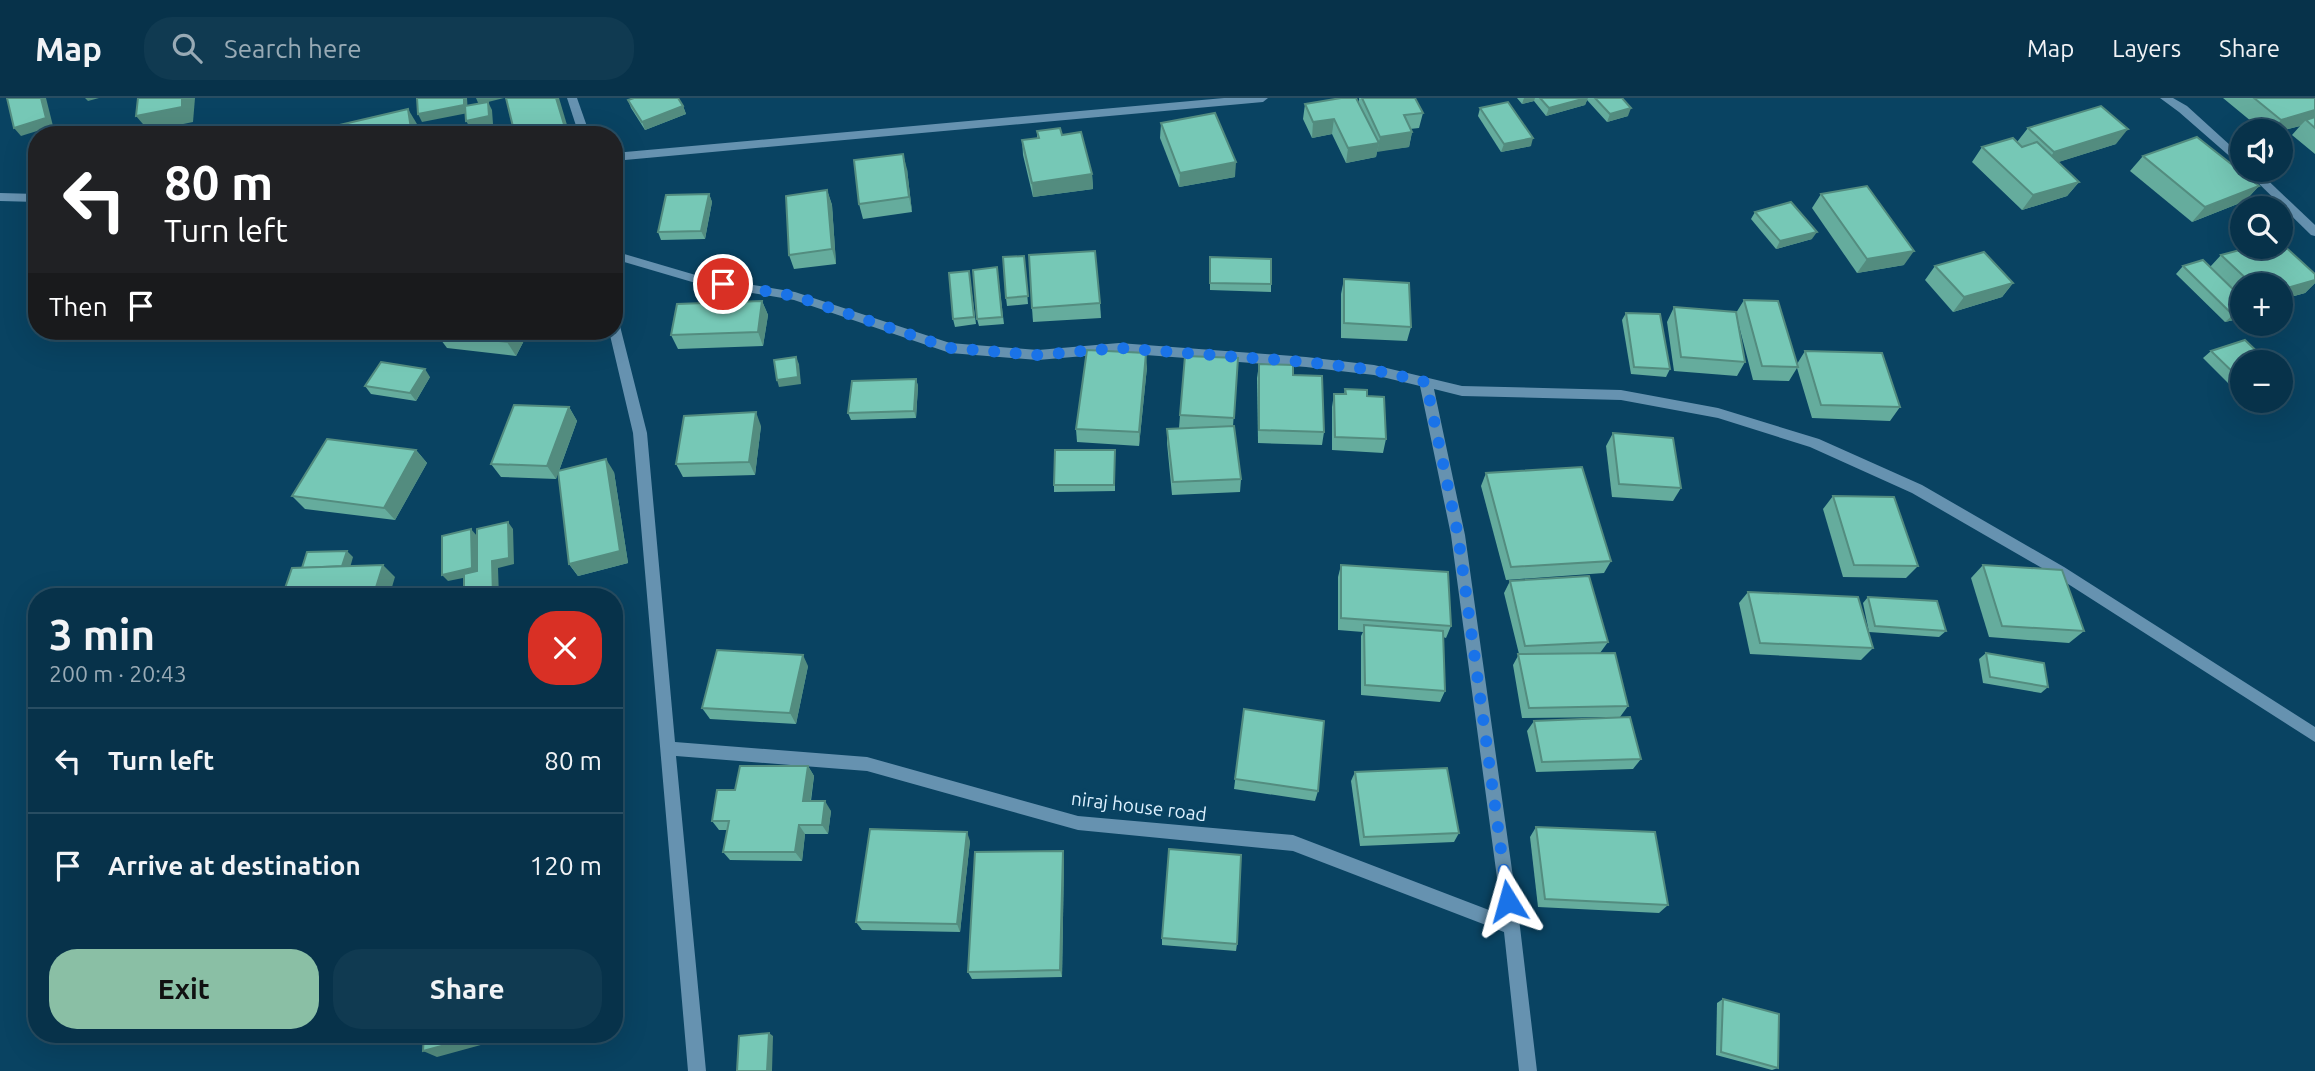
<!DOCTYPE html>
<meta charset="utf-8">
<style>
body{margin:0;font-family:Ubuntu,sans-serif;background:#103a51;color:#f1f3f6;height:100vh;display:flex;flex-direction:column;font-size:26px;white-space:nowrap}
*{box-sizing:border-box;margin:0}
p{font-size:23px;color:#98aab5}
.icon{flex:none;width:38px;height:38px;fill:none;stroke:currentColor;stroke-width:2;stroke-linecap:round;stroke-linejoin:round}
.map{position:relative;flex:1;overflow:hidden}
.drawer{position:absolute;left:28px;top:490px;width:595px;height:455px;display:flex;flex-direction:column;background:#07324a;border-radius:28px;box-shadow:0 7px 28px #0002,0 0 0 2px #284d62}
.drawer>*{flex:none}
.top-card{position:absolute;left:28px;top:28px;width:595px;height:214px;border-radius:28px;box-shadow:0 7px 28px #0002,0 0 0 2px #284d62;background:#202124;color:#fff;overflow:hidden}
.fabs{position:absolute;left:2230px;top:21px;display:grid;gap:14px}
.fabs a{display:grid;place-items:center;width:63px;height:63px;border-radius:50%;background:#07324a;box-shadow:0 7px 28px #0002,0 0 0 2px #284d62;font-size:35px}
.pin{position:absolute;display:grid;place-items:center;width:60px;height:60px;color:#fff;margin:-30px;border:4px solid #fff;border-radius:50%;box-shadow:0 2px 7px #0007}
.me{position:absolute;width:77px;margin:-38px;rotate:352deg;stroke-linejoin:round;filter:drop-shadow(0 0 5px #0008)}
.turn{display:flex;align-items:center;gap:24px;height:147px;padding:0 21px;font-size:32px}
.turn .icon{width:91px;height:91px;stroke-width:2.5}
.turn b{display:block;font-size:49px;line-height:60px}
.then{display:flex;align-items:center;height:66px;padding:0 21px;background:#0003;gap:14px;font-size:26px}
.round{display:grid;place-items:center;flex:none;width:74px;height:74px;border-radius:28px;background:#103a51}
.headline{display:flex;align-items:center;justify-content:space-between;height:119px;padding:0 21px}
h1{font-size:42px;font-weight:600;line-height:52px}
.cta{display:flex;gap:14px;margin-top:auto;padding:14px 21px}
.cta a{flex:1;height:80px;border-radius:28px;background:#8abfa5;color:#111;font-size:28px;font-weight:600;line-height:80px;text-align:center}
.cta a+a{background:#103a51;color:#f1f3f6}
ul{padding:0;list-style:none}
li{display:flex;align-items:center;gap:21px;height:105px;padding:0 21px;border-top:2px solid #284d62}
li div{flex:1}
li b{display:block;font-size:26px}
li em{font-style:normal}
header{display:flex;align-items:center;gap:42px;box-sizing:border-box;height:98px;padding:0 35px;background:#07324a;border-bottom:2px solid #284d62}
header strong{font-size:33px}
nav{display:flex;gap:38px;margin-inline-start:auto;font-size:24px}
.search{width:490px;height:63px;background:#103a51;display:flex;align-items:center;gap:18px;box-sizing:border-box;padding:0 24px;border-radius:28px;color:#98aab5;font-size:26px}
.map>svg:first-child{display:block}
</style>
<header>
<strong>Map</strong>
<div class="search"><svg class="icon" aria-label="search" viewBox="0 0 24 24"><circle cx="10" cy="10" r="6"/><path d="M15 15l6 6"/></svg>Search here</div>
<nav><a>Map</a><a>Layers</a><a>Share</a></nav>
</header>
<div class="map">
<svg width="2315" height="973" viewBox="0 0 2315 973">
<rect width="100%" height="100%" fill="#094362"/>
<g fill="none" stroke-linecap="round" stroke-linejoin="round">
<g fill="#6692b0" fill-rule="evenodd">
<polygon points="567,0 577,0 590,37 579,37"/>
<polygon points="1224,0 1268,0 1263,4 614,63 614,55"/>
<polygon points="2160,0 2173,0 2187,8 2242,58 2242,69 2179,14"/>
<polygon points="2245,72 2257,72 2315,127 2315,138 2311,137"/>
<polygon points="0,95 37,96 37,104 0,103"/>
<polygon points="614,153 699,178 795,194 950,245 1038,252 1119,245 1306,259 1374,267 1462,288 1621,292 1718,310 1819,341 1922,387 2064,469 2315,629 2315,644 2054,477 1912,395 1810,349 1718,320 1621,302 1462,298 1434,291 1465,437 1520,829 1537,973 1519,973 1504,834 1293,753 1078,732 867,673 676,658 706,973 688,973 633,335 609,233 614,233 614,223 620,228 647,335 675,644 867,659 1078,718 1293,737 1502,817 1451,437 1420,288 1374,277 1306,269 1119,255 1038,262 950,255 794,202 699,186 614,161"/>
</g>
</g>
<g fill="#65ac9d">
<polygon points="1359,0 1415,0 1423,15 1419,30 1410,31 1412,34 1409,49 1377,53 1376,59 1346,65 1332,36 1312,40 1303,21 1305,6 1359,4"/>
<polygon points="1517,0 1622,0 1628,18 1607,24 1587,2 1585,7 1546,18 1534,3 1522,6"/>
<polygon points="2223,0 2315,0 2315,56 2292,37 2300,28 2280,33 2263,33"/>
<polygon points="628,2 683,8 686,16 645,32 631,10"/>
<polygon points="1480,10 1531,48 1501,54 1478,18"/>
<polygon points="1161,25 1235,79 1179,89 1160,40"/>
<polygon points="2028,30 2116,46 2058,64 2079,84 2067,98 2022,112 1972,64 1982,49 2017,44"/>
<polygon points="1037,33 1062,37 1092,76 1093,91 1033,99 1023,57 1022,42 1037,40"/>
<polygon points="2143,58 2259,88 2245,103 2192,124 2130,73"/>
<polygon points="907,71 912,114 863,121 859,106"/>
<polygon points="827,92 832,107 836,166 794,171 789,157"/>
<polygon points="709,96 712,104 705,141 661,142 658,134"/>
<polygon points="1821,96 1904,167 1857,175 1812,110"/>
<polygon points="1755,114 1812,141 1776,151 1751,121"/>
<polygon points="2221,157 2315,176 2315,185 2305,195 2280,202 2280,187 2242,187 2242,220 2225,224 2176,176 2183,168 2210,169"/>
<polygon points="1024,158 1028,206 1007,208 1006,200"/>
<polygon points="1210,159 1271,186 1271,194 1210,192"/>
<polygon points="1935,168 2013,185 2002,199 1953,214 1925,182"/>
<polygon points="997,169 1004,226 979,228 977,221"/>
<polygon points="969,173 976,226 955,229 953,221"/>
<polygon points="1344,181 1411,229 1407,243 1341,240 1341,196"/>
<polygon points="1744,202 1797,266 1805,253 1900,309 1890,323 1812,320 1797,270 1789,283 1753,282 1738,224 1745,264 1737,278 1674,273 1667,224 1674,209 1736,215"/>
<polygon points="762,203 768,217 763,248 678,251 671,237"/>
<polygon points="1100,205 1101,220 1033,224 1032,210"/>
<polygon points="1626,215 1670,271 1666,279 1631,276 1622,222"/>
<polygon points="424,233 529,233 516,258 447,250 441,242 429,240"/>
<polygon points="2211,253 2242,264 2242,293 2237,294 2203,260"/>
<polygon points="1238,260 1233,328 1241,381 1240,394 1172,397 1167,345 1167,331 1185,330 1179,330 1180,317"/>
<polygon points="1259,266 1293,277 1324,334 1322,347 1258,345 1257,280"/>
<polygon points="1147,269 1139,348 1077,344 1076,331"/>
<polygon points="430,279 416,303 371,296 365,288"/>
<polygon points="916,281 918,288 916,320 851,322 848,315"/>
<polygon points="1345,291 1367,298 1386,341 1383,355 1332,352 1332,309 1334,296 1344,296"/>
<polygon points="569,309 577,323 559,373 614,374 628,465 578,478 569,466 558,375 556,381 501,379 491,366"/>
<polygon points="761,328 755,377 683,379 676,366"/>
<polygon points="1613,335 1681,390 1673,403 1612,399 1606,348"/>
<polygon points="416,352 427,365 395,422 305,411 292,398"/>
<polygon points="1115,352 1115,393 1054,394 1054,387"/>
<polygon points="1486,375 1611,463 1604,475 1506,482 1481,388"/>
<polygon points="1833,398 1918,468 1906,480 1843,479 1823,411"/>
<polygon points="1341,467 1451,528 1446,540 1443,539 1445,593 1440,604 1361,597 1361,538 1363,534 1338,532 1338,479"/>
<polygon points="1983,467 2084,533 2069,545 1989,539 1971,480"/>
<polygon points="1510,483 1608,544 1600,555 1628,608 1620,619 1522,620 1513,567 1519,556 1504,495"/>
<polygon points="1748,494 1873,550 1861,562 1750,556 1739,505"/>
<polygon points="1868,499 1946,533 1939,539 1869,534 1863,505"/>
<polygon points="1986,555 2048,589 2041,595 1983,585 1979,561"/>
<polygon points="808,568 796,626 710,621 702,610"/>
<polygon points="1244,611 1318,693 1315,703 1234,691"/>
<polygon points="1534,623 1641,661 1633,671 1536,674 1527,633"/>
<polygon points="808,668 814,678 811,703 831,713 828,736 805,736 802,763 730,762 723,754 727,732 719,732 712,723 735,692"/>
<polygon points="1355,674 1459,735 1454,744 1360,748 1351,683"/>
<polygon points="1536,729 1668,807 1659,815 1538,809 1530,739"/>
<polygon points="970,743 960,834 862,832 856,824"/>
<polygon points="1064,761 1062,879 972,881 968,874"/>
<polygon points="1162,840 1237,846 1236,853 1162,847"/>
<polygon points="1723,901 1778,970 1772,972 1716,957 1717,905"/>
</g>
<g fill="#538c7f">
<polygon points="41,0 46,0 53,28 21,38 14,30"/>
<polygon points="85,0 99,0 88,3"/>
<polygon points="182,0 195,0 193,24 149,33 136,18"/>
<polygon points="464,0 467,0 468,15 422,24 418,16"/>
<polygon points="476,0 504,0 488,4 492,12 493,26 471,31 466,23 479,7"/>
<polygon points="556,0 559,0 570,37 552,37"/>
<polygon points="1524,0 1535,0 1534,3 1522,6"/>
<polygon points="1586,0 1588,0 1585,7 1546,18 1549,10"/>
<polygon points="683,8 686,16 645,32 642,24"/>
<polygon points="1631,10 1628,18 1607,24 1610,16"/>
<polygon points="408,11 417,26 419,37 412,37"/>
<polygon points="2315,12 2315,24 2306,22 2300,28 2280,33 2270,33 2281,22"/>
<polygon points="1334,21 1332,36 1312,40 1313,24"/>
<polygon points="2128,31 2116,46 2043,69 2054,54"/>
<polygon points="1412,34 1409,49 1377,54 1380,39"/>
<polygon points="1533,40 1531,48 1501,54 1504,46"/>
<polygon points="1379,45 1376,59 1346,65 1348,50"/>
<polygon points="903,56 907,71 912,114 909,99"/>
<polygon points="1236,64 1235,79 1179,89 1180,75"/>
<polygon points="1092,76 1093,91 1033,99 1032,85"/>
<polygon points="2079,84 2067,98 2022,112 2033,97"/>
<polygon points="2259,88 2245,103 2192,124 2205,109"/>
<polygon points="827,92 832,107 836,166 832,151"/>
<polygon points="709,96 712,104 705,141 701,133"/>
<polygon points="1817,134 1812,141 1776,151 1780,143"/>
<polygon points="1914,153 1904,167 1857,175 1867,161"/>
<polygon points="2315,182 2315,185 2305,195 2280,202 2280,192"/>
<polygon points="2013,185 2002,199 1953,214 1964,199"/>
<polygon points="762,203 768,217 763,248 758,234"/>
<polygon points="2242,214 2242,220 2225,224 2233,217"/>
<polygon points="513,233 529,233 516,258 507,244"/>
<polygon points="1146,255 1147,269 1139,348 1139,334"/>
<polygon points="796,259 799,266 801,286 779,289 777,282"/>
<polygon points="425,271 430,279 416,303 410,295"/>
<polygon points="916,281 918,288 916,320 914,313"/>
<polygon points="569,309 577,323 556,381 547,368"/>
<polygon points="756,314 761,328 755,377 749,364"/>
<polygon points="416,352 427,365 395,422 384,410"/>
<polygon points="606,361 614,374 628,465 578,478 569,466"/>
<polygon points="508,424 513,431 514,466 498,470 499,499 484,499 492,463"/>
<polygon points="471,431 477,438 478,477 448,483 442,477"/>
<polygon points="347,453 353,459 348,477 341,471"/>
<polygon points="383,467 395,479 389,499 373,499"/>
<polygon points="803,557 808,568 796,626 790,615"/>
<polygon points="614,588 618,593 616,651 614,649"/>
<polygon points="808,668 814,678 809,713 803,703"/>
<polygon points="825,703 831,713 828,736 822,727"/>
<polygon points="799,727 805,736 802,763 795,754"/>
<polygon points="967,734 970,743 960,834 957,826"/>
<polygon points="1063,753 1064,761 1062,879 1060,872"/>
<polygon points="769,935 773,938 772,973 767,973"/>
<polygon points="486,936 499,936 499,942 437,959 423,953"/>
</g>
<g fill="#76c8b6" stroke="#538c7f" stroke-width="2">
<polygon points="7,0 41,0 46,20 14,30"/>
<polygon points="138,0 182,0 182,9 136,18"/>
<polygon points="417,0 464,0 464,7 418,16"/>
<polygon points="506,0 556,0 566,33 552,37 515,37"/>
<polygon points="634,0 678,0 683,8 642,24 628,2"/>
<polygon points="1341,0 1356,0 1379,45 1348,50 1334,21 1313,24 1305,6"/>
<polygon points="1362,0 1415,0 1423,15 1404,17 1412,34 1380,39"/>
<polygon points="1540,0 1586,0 1549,10"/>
<polygon points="1595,0 1622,0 1631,10 1610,16"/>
<polygon points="2254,0 2315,0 2315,12 2281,22"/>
<polygon points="488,4 489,18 466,23 465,8"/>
<polygon points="1508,4 1533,40 1504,46 1480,10"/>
<polygon points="2101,8 2128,31 2054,54 2028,30"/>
<polygon points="408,11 412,37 319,37 318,32"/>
<polygon points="1215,15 1236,64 1180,75 1161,25"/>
<polygon points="2315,19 2315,30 2306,22"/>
<polygon points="1060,30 1062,37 1081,34 1092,76 1032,85 1022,42 1039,40 1037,33"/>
<polygon points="2197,39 2259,88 2205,109 2143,58"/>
<polygon points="2013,40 2022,49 2037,44 2079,84 2033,97 1982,49"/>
<polygon points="903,56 909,99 859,106 854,62"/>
<polygon points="1867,88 1914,153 1867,161 1821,96"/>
<polygon points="827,92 832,151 789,157 786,98"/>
<polygon points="709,96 701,133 658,134 666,97"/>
<polygon points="1791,104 1817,134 1780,143 1755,114"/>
<polygon points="2280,144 2315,176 2315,182 2280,192 2280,187 2253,187 2221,157 2251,149 2280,149"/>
<polygon points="1095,153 1100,205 1032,210 1029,157"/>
<polygon points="1984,154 2013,185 1964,199 1935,168"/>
<polygon points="1024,158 1028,198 1006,200 1003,159"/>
<polygon points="1210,159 1271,161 1271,186 1210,185"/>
<polygon points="2203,162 2242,200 2242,214 2233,217 2183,168"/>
<polygon points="997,169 1002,219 977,221 973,172"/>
<polygon points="969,173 974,219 953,221 949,175"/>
<polygon points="1344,181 1409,185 1411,229 1344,225"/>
<polygon points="1744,202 1778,203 1798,269 1762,268"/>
<polygon points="762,203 758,234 671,237 677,206"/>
<polygon points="1674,209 1736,214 1745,264 1681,259"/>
<polygon points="1626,215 1660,216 1670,271 1634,269"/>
<polygon points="439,233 513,233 507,244 437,236"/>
<polygon points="2245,242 2268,264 2242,264 2242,283 2211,253"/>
<polygon points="1087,252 1146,255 1139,334 1076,331"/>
<polygon points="1805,253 1882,255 1900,309 1821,307"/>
<polygon points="1185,258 1238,260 1234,320 1180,317"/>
<polygon points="796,259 798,279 777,282 774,262"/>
<polygon points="381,264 425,271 410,295 365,288"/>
<polygon points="1259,266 1293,267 1293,277 1322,278 1324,334 1259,332"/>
<polygon points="916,281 914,313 848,315 852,283"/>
<polygon points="1345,291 1367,292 1367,298 1384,299 1386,341 1335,339 1334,296 1346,296"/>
<polygon points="514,307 569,309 547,368 491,366"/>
<polygon points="756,314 749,364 676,366 684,318"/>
<polygon points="1234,328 1241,381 1173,384 1167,331"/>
<polygon points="1613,335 1673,340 1681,390 1619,386"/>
<polygon points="327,341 416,352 384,410 292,398"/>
<polygon points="1055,352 1115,352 1114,387 1054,387"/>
<polygon points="606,361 620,453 569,466 558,373"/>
<polygon points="1582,369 1611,463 1511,469 1486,375"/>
<polygon points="1833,398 1894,399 1918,468 1854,467"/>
<polygon points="508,424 509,460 492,463 493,497 484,499 464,499 464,476 477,473 477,431"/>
<polygon points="471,431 472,470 442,477 442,438"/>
<polygon points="347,453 342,468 302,470 307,454"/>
<polygon points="383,467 373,499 282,499 292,470"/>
<polygon points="1341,467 1448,474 1451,528 1341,520"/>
<polygon points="1983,467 2062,472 2084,533 2002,528"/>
<polygon points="1589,478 1608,544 1525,548 1510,483"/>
<polygon points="1748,494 1858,499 1873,550 1760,545"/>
<polygon points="1868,499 1937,503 1946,533 1875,528"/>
<polygon points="1364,527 1443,533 1445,593 1365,587"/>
<polygon points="717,552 803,557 790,615 702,610"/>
<polygon points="1615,555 1628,608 1529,610 1518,556"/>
<polygon points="1986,555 2044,565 2048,589 1990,579"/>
<polygon points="1244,611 1324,623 1318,693 1235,681"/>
<polygon points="1630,619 1641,661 1542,664 1534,623"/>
<polygon points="740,668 808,668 803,703 825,703 822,727 799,727 795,754 723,754 729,723 712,723 717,692 735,692"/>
<polygon points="1447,670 1459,735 1364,739 1355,674"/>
<polygon points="1536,729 1655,734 1668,807 1545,801"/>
<polygon points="870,731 967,734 957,826 856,824"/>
<polygon points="1169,751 1241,757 1237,846 1162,840"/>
<polygon points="1063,753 1060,872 968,874 975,754"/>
<polygon points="1723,901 1779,916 1778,970 1721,954"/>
<polygon points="769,935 767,973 737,973 739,938"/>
<polygon points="424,936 486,936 423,953"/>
</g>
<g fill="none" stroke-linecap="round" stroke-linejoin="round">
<polyline stroke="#1a73e8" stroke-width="12" stroke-dasharray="0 21.6" points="723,186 795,198 950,250 1038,257 1119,250 1306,264 1374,272 1426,284 1458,437 1508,803"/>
</g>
<g text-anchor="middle" stroke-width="7" stroke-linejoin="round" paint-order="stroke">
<g font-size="19" fill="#ddf1ff" stroke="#094362">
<text transform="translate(1139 708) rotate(7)" y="7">niraj house road</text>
</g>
</g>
</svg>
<div class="fabs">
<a><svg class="icon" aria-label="sound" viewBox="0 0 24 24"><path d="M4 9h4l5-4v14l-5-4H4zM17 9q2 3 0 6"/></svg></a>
<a><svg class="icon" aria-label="search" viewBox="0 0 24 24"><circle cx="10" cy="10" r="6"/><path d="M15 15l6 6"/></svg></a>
<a>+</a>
<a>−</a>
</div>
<div class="pin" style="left:723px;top:186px;background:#d93025"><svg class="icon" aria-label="arrive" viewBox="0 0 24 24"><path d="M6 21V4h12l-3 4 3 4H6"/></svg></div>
<svg class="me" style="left:1508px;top:803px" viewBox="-20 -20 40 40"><path d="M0-17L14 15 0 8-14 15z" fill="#1a73e8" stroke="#fff" stroke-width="4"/></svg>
<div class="top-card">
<div class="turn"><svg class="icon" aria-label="left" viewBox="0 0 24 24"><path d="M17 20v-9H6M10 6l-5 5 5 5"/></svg><div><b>80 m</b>Turn left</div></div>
<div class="then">Then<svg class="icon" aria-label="arrive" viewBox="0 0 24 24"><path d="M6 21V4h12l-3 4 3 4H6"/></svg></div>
</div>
<section class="drawer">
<div class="headline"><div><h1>3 min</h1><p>200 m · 20:43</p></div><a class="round" style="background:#d93025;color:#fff"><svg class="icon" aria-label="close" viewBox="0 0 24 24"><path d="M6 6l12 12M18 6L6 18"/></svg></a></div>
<ul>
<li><svg class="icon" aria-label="left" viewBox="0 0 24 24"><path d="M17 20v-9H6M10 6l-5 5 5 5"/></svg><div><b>Turn left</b></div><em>80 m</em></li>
<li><svg class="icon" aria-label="arrive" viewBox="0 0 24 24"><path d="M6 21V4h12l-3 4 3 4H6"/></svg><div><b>Arrive at destination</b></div><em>120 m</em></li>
</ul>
<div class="cta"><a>Exit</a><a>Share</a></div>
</section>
</div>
